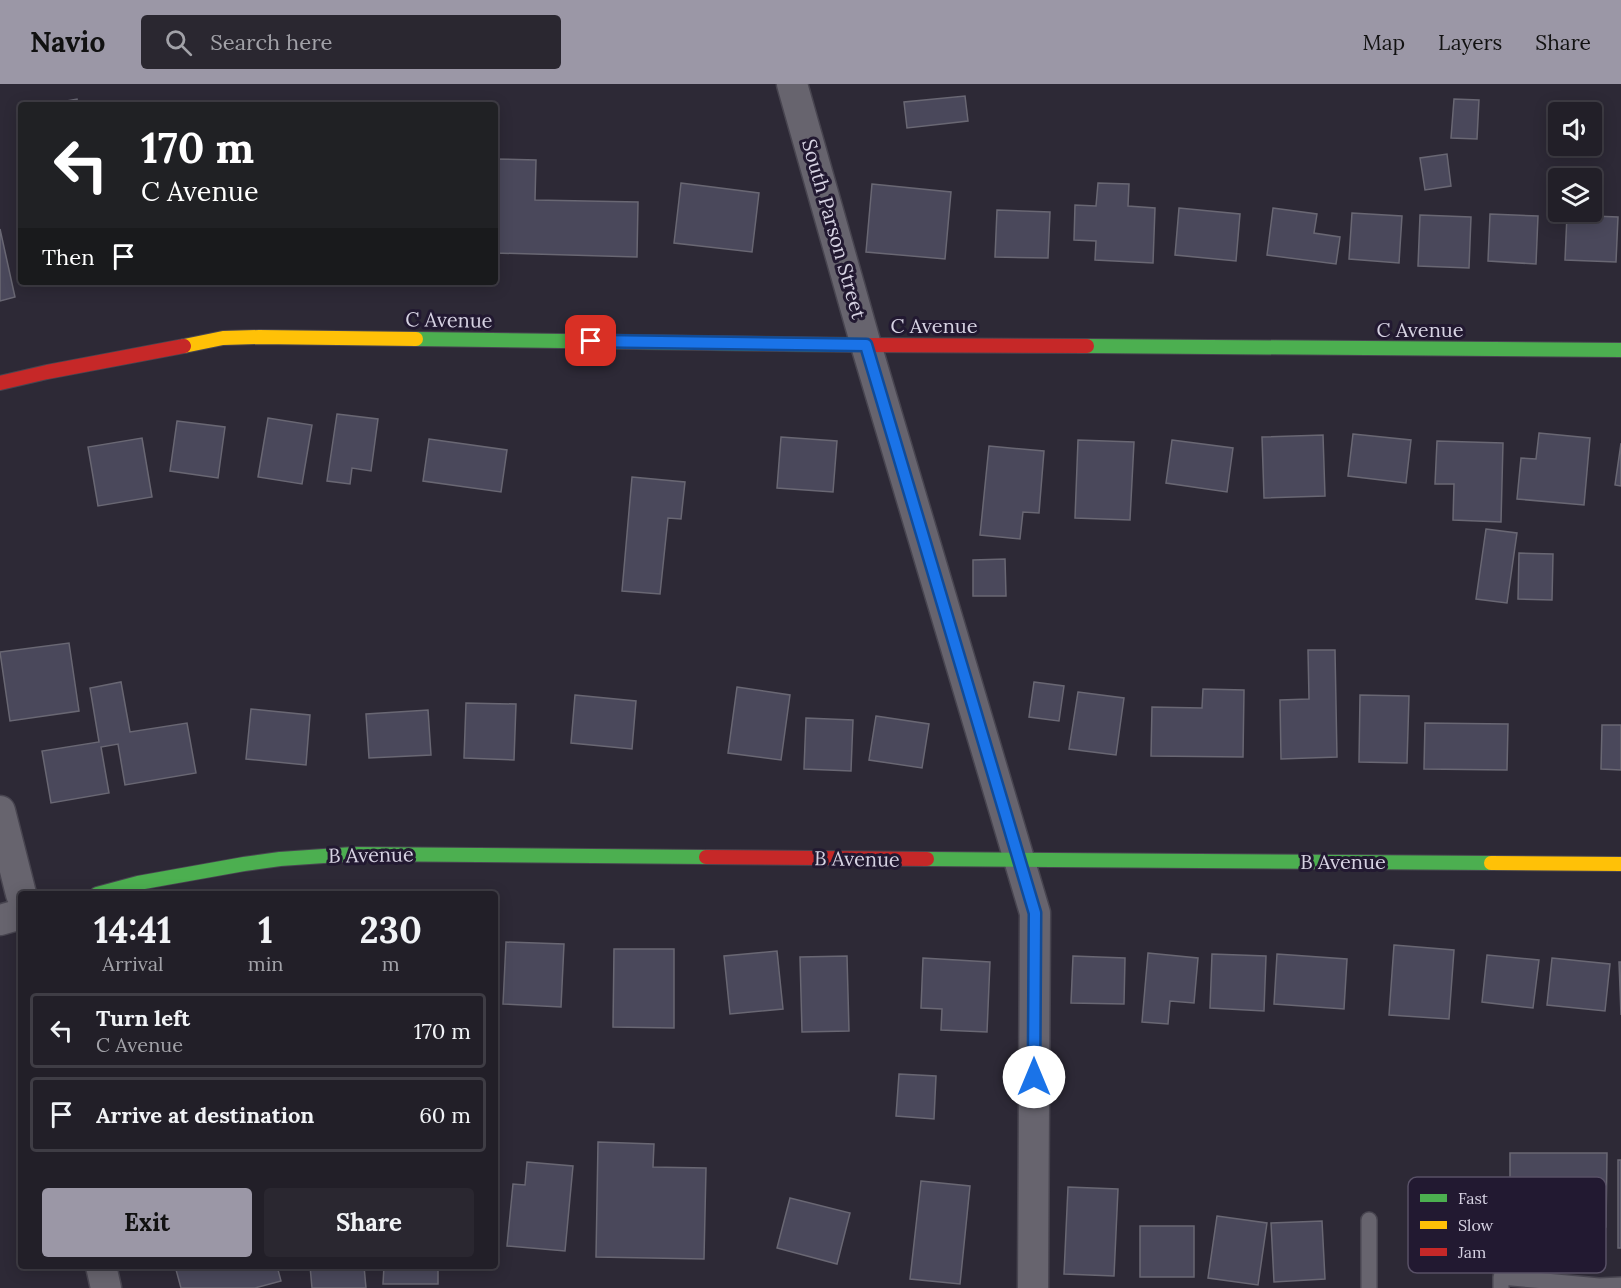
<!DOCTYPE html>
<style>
body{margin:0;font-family:Lora,serif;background:#2a2730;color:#f1f3f6;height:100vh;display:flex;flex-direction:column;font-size:22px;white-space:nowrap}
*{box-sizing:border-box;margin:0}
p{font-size:20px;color:#a2a2a8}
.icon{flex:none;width:33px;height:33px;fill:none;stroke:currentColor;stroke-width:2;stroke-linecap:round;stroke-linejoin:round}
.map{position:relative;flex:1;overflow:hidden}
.details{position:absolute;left:18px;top:807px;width:480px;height:378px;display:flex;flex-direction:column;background:#221f28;border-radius:6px;box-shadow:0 3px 15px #0003,0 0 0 2px #3f3d45}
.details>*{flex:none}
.guide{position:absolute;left:18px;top:18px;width:480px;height:183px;border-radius:6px;box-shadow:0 3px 15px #0003,0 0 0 2px #3f3d45;background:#202124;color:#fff;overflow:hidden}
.tools{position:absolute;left:1548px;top:18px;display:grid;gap:12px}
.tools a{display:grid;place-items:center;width:54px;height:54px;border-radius:6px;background:#221f28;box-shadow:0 3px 15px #0003,0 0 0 2px #3f3d45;font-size:30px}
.pin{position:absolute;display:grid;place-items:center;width:51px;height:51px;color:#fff;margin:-26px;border-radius:12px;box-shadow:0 3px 9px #0006}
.me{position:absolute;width:66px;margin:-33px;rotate:0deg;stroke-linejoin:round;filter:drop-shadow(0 0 4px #0008)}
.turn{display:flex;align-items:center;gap:21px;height:126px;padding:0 24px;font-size:27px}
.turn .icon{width:78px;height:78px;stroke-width:2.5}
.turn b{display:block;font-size:42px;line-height:51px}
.then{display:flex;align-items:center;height:57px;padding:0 24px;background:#0003;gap:12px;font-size:22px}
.eta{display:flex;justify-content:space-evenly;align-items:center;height:102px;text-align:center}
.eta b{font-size:36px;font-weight:700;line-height:42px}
.primary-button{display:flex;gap:12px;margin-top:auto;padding:12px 24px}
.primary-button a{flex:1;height:69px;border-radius:6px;background:#9b97a6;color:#111;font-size:24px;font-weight:700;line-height:69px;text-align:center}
.primary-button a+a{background:#2a2730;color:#f1f3f6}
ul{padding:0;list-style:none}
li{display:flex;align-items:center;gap:18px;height:75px;margin:0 12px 9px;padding:0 12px;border:3px solid #3f3d45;border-radius:6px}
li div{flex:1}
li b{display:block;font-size:22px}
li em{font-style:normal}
header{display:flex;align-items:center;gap:36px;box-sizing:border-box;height:84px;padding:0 30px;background:#9b97a6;color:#111}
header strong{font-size:28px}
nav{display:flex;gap:33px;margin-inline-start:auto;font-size:21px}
.search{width:420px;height:54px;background:#2a2730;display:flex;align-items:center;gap:15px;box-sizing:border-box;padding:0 21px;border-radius:6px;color:#a2a2a8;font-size:22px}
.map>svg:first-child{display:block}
</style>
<header>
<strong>Navio</strong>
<div class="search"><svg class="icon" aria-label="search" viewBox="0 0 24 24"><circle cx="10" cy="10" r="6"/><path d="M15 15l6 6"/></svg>Search here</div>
<nav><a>Map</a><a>Layers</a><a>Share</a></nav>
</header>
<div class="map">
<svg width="1621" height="1204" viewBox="0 0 1621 1204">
<rect width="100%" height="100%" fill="#2d2936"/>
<g fill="#4a485b" stroke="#696773" stroke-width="1.5">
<polygon points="965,12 968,37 907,44 904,18"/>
<polygon points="77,15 78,21 44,21"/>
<polygon points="1454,15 1479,16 1477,55 1451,54"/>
<polygon points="1447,70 1451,102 1425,106 1420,74"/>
<polygon points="495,75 536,76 535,116 638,118 637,173 495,169"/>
<polygon points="681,99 759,109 752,168 674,159"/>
<polygon points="1098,99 1129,100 1128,122 1155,124 1153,179 1095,176 1096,157 1074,156 1075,121 1096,122"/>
<polygon points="872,100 951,108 945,175 866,168"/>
<polygon points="1179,124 1240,130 1236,177 1175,171"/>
<polygon points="1273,124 1317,130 1314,149 1340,153 1336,180 1267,171"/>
<polygon points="997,126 1050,128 1048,174 995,173"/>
<polygon points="1352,129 1402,132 1399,179 1349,175"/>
<polygon points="1490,130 1538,132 1536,180 1488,177"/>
<polygon points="1420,131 1471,133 1469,184 1418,182"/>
<polygon points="1567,131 1618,133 1616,178 1565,176"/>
<polygon points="0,145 15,213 0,217"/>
<polygon points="337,330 378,335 371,387 352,384 350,400 327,397"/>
<polygon points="268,334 312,341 302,400 258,393"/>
<polygon points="177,337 225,343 218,394 170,387"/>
<polygon points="1539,349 1590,354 1584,421 1517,415 1521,374 1536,375"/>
<polygon points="1353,350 1411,356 1406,399 1348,392"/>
<polygon points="1323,351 1325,412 1264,414 1262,353"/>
<polygon points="781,353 837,357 833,408 777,404"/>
<polygon points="142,354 152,413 98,422 88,363"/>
<polygon points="429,355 507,366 501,408 423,397"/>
<polygon points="1078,356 1134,358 1130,436 1075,434"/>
<polygon points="1172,356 1233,364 1227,408 1166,399"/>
<polygon points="1437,357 1503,359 1501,438 1453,436 1454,400 1435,400"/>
<polygon points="1621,359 1621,402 1615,401"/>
<polygon points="989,362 1044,367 1039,429 1023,428 1020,455 980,451"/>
<polygon points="632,393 685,398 681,435 668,434 660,510 622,507"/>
<polygon points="1486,445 1517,449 1507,519 1476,515"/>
<polygon points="1519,469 1553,470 1552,516 1518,515"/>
<polygon points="1005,475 1006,512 973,512 973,476"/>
<polygon points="69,559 79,627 10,637 0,568"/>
<polygon points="1308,566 1335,566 1337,673 1281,675 1280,616 1309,615"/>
<polygon points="121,598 130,648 187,639 196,689 125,701 118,660 101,663 109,709 51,719 42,667 99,658 90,604"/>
<polygon points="1034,598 1064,602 1059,637 1029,633"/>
<polygon points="737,603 790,611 781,676 728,669"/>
<polygon points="1203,605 1244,606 1243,673 1151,672 1152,623 1202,624"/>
<polygon points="1078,608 1124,614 1116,671 1069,665"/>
<polygon points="575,611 636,617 632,665 571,659"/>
<polygon points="1360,611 1409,612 1407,679 1359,678"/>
<polygon points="466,619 516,620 514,676 464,674"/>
<polygon points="251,625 310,631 306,681 246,675"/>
<polygon points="428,626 431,671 369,674 366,630"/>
<polygon points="876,632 929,640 922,684 869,676"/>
<polygon points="806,634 853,636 851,687 804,685"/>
<polygon points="1425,639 1508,640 1507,686 1424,685"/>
<polygon points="1602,641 1621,641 1621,686 1601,685"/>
<polygon points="506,858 564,860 561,923 503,920"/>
<polygon points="1394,861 1454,866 1449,935 1389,931"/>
<polygon points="614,865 674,865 674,944 613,943"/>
<polygon points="777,867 783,925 730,930 724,872"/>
<polygon points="1148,869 1198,874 1194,919 1170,917 1168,940 1142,938"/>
<polygon points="1212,870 1266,872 1264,927 1210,924"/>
<polygon points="1277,870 1347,875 1344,925 1274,920"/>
<polygon points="1487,871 1539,876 1533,924 1482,918"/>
<polygon points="847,872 849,947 802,948 800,873"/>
<polygon points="1073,872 1125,874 1124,920 1071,919"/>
<polygon points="923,874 990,878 987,948 941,946 942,925 921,924"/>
<polygon points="1552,874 1610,880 1605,927 1547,921"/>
<polygon points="1619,878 1621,878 1621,931"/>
<polygon points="899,990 936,992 934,1035 896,1032"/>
<polygon points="598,1058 654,1060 653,1083 706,1084 704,1175 596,1173"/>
<polygon points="1510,1069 1607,1069 1606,1143 1510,1142"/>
<rect x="1618" y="1076" width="3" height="88"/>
<polygon points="527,1078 573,1082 565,1167 507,1162 513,1100 525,1101"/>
<polygon points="921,1097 970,1102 960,1200 910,1195"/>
<polygon points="1068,1103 1118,1105 1114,1192 1064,1190"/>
<polygon points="790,1114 850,1129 837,1180 777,1164"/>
<polygon points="1217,1132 1267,1139 1258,1201 1208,1194"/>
<polygon points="1322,1137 1325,1195 1274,1198 1271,1139"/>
<rect x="1140" y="1142" width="54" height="51"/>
<polygon points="175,1182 277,1182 281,1197 255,1204 181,1204"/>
<polygon points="310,1182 364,1182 366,1204 312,1204"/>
<polygon points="384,1182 438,1182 438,1200 383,1200"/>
</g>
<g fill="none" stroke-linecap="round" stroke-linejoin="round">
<g stroke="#484550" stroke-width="18">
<g id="lane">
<polyline points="1369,1204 1369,1136"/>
<polyline points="1501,1204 1501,1193 1599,1202 1621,1201"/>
</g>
</g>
<g stroke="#484550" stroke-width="33">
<g id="street">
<polyline points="792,0 866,261 1035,829 1033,1204"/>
<polyline points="0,727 21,810"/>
<polyline points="0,836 21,830"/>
<polyline points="101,1182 106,1204"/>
</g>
</g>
<g stroke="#484550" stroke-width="16">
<g id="fast">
<polyline points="416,255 861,261"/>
<polyline points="1087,262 1621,266"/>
<polyline points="927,775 1491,779"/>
<polyline points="97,810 138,799 244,780 280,775 353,770 706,773"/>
</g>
</g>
<g stroke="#484550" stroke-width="16">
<g id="slow">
<polyline points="184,262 223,254 259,253 416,255"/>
<polyline points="1491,779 1621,780"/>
</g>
</g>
<g stroke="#484550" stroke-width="16">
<g id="jam">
<polyline points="861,261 1087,262"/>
<polyline points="0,299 47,288 184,262"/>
<polyline points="706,773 927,775"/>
</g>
</g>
<use href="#lane" stroke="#67646e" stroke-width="15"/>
<use href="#street" stroke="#67646e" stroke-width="30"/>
<use href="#fast" stroke="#4caf50" stroke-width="14"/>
<use href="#slow" stroke="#ffc107" stroke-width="14"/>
<use href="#jam" stroke="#c62828" stroke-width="14"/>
</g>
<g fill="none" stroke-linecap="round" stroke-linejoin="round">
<g stroke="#114b97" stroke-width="15">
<polyline id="route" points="591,257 866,261 1035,829 1034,993"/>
</g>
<use href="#route" stroke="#1a73e8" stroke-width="10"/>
</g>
<g text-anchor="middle" stroke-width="6" stroke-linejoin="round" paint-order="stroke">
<g font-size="20" fill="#d6d2e2" stroke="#221931">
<text transform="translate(834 145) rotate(74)" y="7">South Parson Street</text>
<text transform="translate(449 236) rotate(1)" y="7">C Avenue</text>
<text x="934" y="249">C Avenue</text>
<text x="1420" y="253">C Avenue</text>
<text transform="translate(371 771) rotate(-1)" y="7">B Avenue</text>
<text transform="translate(857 775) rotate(1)" y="7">B Avenue</text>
<text x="1343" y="785">B Avenue</text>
</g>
</g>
<rect x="1408" y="1093" width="198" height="96" rx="9" fill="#221931" stroke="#585066" stroke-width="1.5"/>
<rect x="1420" y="1110" width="27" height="8" fill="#4caf50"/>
<rect x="1420" y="1137" width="27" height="8" fill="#ffc107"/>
<rect x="1420" y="1164" width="27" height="8" fill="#c62828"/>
<g font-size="16" fill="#d6d2e2">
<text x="1458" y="1120">Fast</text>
<text x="1458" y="1147">Slow</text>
<text x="1458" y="1174">Jam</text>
</g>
</svg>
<div class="tools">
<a><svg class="icon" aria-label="sound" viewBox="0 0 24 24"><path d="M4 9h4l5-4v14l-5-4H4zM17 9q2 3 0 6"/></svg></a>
<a><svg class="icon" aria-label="layers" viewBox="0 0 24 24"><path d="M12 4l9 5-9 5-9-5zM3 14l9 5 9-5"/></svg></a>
</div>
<div class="pin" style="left:591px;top:257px;background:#d93025"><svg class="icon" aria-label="arrive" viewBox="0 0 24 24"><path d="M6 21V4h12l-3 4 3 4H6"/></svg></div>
<svg class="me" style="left:1034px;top:993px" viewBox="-20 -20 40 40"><circle r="19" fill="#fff"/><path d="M0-13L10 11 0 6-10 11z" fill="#1a73e8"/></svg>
<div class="guide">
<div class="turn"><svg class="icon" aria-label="left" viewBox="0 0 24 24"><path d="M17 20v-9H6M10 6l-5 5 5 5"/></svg><div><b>170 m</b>C Avenue</div></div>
<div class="then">Then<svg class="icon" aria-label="arrive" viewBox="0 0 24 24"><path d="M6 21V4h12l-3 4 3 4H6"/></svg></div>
</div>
<section class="details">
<div class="eta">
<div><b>14:41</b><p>Arrival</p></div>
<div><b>1</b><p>min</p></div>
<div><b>230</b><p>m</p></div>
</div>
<ul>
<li><svg class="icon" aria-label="left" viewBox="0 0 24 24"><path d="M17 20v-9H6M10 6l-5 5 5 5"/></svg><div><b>Turn left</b><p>C Avenue</p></div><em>170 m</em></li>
<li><svg class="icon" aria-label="arrive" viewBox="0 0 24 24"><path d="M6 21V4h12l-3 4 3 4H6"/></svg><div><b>Arrive at destination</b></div><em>60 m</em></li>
</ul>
<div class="primary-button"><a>Exit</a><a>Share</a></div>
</section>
</div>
